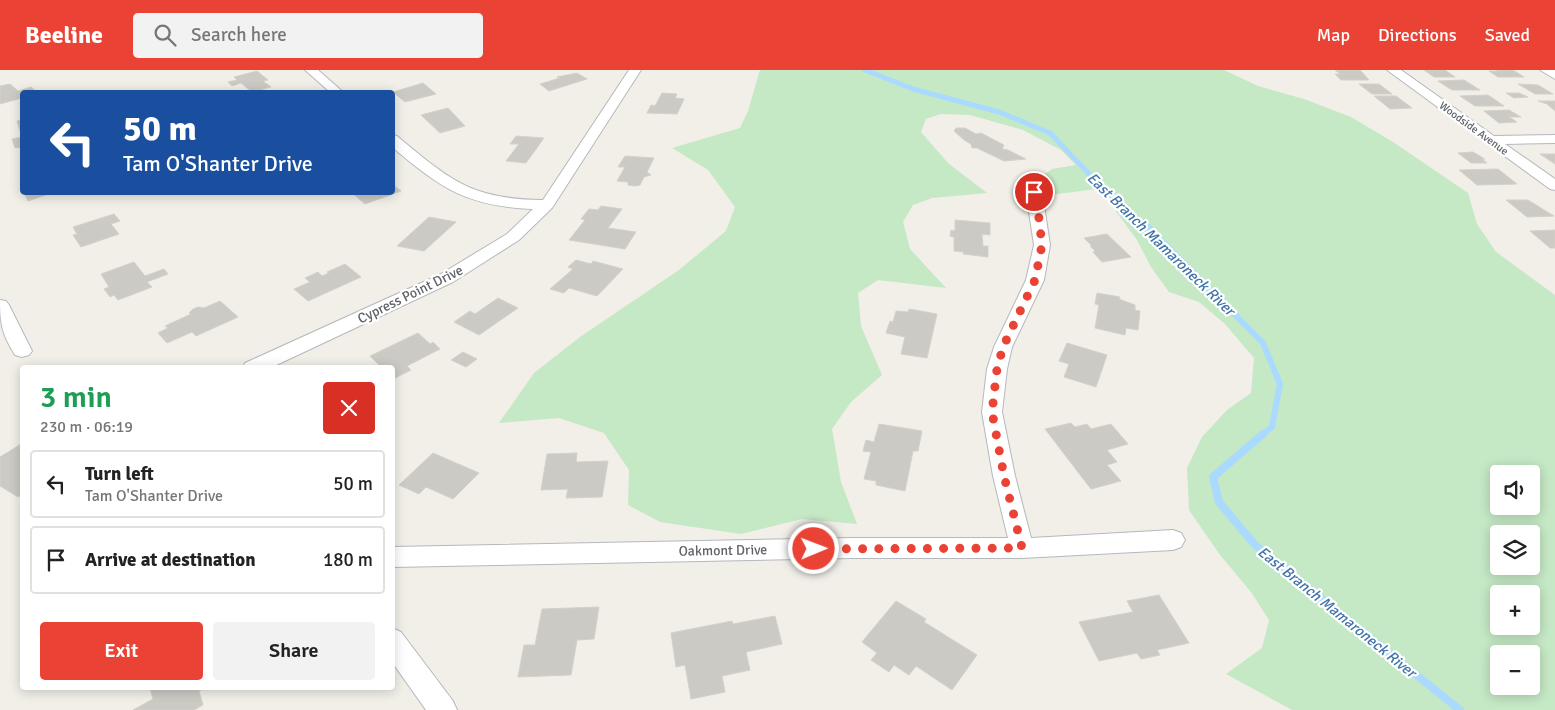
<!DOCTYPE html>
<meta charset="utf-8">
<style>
body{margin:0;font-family:Signika,sans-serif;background:#f2f2f2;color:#222;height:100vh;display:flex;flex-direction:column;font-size:19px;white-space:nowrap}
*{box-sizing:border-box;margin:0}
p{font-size:16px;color:#767676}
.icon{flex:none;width:28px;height:28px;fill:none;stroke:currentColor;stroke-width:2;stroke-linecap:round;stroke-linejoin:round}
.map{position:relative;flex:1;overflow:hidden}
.side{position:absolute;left:20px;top:295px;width:375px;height:325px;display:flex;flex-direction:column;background:#fff;border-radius:5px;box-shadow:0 2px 12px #0003}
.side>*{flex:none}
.guide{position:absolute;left:20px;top:20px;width:375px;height:105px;border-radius:5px;box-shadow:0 2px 12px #0003;background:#1a4fa0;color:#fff;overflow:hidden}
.tools{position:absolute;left:1490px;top:395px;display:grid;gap:10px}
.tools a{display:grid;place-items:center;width:50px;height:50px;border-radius:5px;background:#fff;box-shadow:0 2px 12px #0003;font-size:25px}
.pin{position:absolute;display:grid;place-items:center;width:42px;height:42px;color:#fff;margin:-21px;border:2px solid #fff;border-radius:50%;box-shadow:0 1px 5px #0007}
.me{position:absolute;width:55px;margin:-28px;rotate:89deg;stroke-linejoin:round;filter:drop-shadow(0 0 4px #0008)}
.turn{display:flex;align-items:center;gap:18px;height:105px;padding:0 20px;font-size:22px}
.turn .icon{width:65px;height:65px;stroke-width:2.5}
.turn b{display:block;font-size:35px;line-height:42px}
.round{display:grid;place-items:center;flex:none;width:52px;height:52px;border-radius:5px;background:#f2f2f2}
.headline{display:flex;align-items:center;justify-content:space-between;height:85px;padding:0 20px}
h1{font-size:30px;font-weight:600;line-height:38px;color:#1e9e55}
.primary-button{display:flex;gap:10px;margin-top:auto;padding:10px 20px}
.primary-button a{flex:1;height:58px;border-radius:5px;background:#ea4335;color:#fff;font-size:20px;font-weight:600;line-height:58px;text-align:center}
.primary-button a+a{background:#f2f2f2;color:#222}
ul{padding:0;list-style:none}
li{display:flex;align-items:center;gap:15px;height:68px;margin:0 10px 8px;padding:0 10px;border:2px solid #e0e0e0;border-radius:5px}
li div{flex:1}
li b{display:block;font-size:19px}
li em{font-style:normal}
header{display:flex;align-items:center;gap:30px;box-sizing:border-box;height:70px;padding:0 25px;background:#ea4335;color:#fff}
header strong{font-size:24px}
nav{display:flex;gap:28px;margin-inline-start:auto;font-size:18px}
.search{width:350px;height:45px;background:#f2f2f2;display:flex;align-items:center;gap:12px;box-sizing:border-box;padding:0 18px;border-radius:5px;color:#767676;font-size:19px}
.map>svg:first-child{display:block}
</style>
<header>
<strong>Beeline</strong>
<div class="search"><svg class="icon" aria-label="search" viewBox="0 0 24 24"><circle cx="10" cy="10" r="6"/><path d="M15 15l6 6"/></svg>Search here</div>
<nav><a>Map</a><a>Directions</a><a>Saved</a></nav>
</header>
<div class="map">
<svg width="1555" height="640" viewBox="0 0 1555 640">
<rect width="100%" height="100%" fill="#f1efe8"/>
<path fill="#c5e8c5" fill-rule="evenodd" d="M760 0H1224L1258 16 1304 29 1351 47 1393 72 1468 123 1477 154 1496 182 1555 225V640H1292L1226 604 1262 578 1269 550 1251 522 1220 485 1189 440 1187 398 1202 367 1227 340 1251 323 1254 288 1225 254 1199 232 1169 222 1151 197 1137 170 1117 143 1104 118 1050 125 1042 106 1052 99 1076 95 1061 80 1023 60 970 45 941 44 926 49 921 62 948 93 987 123 932 128 913 135 903 152 910 179 946 218 878 210 858 223 861 256 882 305 851 332 832 359 841 412 857 454 802 449 741 464 660 452 628 435 629 400 604 363 559 348 499 353 534 303 580 267 679 200 726 161 735 137 708 100 672 78 740 58 748 41ZM1499 404H1531V436H1499ZM1499 464H1531V496H1499ZM1499 524H1531V556H1499ZM1499 584H1531V616H1499Z"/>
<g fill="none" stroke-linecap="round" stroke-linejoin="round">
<polyline stroke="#aadaff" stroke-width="5" points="865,0 913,19 999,42 1050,63 1094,109 1148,158"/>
<polyline stroke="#aadaff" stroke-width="6" points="1147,156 1263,273 1280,314 1272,357 1262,365"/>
<polyline stroke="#aadaff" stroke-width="8" points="1263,364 1213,407 1219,432 1255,475 1460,640"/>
</g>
<g fill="#cccac5" stroke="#d6d1c6">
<polygon points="1335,0 1360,0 1369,10 1341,10 1335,4 1340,4"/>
<polygon points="1424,0 1445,0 1455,7 1434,7"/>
<polygon points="1496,0 1513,0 1524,7 1498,7 1489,1 1498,1"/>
<polygon points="257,1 268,10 263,11 271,17 252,22 241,13 232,16 228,12 237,10 234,7"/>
<polygon points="577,3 587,9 549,21 540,14 560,8 557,7"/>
<polygon points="1464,10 1480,20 1452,20 1438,11"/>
<polygon points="423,13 436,24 405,32 393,22"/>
<polygon points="10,14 18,21 31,17 37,22 22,22 22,28 0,34 0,16"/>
<polygon points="1359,14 1379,14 1392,24 1372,24"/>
<polygon points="1518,14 1538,15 1553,24 1535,24"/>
<polygon points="662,23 677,24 675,28 684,29 677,44 647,43 651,35 655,36"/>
<polygon points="1506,23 1519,23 1528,27 1514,28"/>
<polygon points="1488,25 1504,36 1475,36 1460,26"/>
<polygon points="1374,26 1396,26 1412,38 1390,39"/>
<polygon points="1538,31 1555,31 1555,41 1547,34"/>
<polygon points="448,38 465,56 440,63 421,45"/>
<polygon points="1509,40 1521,47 1509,47 1517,52 1499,53 1484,41"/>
<polygon points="22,50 22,77 15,78 12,69 22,67 17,51"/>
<polygon points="956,58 965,58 976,64 981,63 1004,75 1002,79 1008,80 1026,89 1004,91 977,78 972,78 971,74 964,70 954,61"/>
<polygon points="516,66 544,68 526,93 506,91 519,74 510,74"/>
<polygon points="1473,82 1485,89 1482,89 1487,93 1471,93 1458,83"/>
<polygon points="1540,84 1555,84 1555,94"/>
<polygon points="625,86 654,88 647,102 651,105 644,107 640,115 635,116 628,115 628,112 617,111 625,97 618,97"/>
<polygon points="1498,99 1517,114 1477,115 1459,100"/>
<polygon points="392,114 401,121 365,134 351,122 392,122"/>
<polygon points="24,122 55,122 28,131"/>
<polygon points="1506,130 1528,130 1554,146 1527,147"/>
<polygon points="601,136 622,139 608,158 636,162 625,179 569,170 585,150 581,149 589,139 598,140"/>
<polygon points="114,144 120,151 111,154 119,164 81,177 73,165 77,164 73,157"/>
<polygon points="429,147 456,152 424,181 397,176"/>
<polygon points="955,150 990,153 990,165 982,164 983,176 988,176 988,187 963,184 964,182 954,181 954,167 950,166 951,160 955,161"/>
<polygon points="1555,160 1555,178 1550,178 1530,161"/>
<polygon points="1107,164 1131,187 1102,192 1093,182 1095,181 1090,176 1092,176 1084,168"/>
<polygon points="576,190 591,194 593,191 623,199 597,226 569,218 564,223 550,219 573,199 568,197"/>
<polygon points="134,192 145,206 164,199 168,204 147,212 152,217 118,230 114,225 110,227 104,219 109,217 101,204"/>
<polygon points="345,194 361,207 308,231 294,219 310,212 305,208 318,202 322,206 329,203 327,202"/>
<polygon points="1097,223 1120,227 1119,229 1135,235 1135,240 1140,241 1138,260 1126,258 1125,265 1095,258 1099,235 1095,234"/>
<polygon points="498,228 518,238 479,265 454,252 470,241 475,244"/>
<polygon points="220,231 238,247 196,266 192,262 167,273 158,263 168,258 165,256 191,244 189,243 193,239 198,237 204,238"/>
<polygon points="909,239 937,244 927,288 901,284 905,267 886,263 890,251 893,252 896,241 908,242"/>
<polygon points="418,263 430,274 433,272 440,279 407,296 411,300 393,309 392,298 382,298 370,286"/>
<polygon points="1067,273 1107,285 1096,317 1064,307 1069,294 1059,291"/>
<polygon points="463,282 477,289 466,297 451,290"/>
<polygon points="1071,353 1075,357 1087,354 1091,359 1111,354 1128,374 1107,380 1117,392 1107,395 1121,411 1091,419 1045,359"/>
<polygon points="879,354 922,361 918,381 913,381 905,421 876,415 876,411 864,409 871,382 863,381 866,370 874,372"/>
<polygon points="21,374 22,375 22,424 18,427 0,416 0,387"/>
<polygon points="433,383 479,403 453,429 426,417 419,424 399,415"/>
<polygon points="577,383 576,392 608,391 602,427 566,428 568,419 541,420 547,384"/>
<polygon points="1159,525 1189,573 1157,580 1160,585 1141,589 1137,583 1099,591 1079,552 1133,542 1127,531"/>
<polygon points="896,531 926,549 924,552 977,585 952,620 916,596 909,605 894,595 889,602 871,590 877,583 862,572"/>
<polygon points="599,537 594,569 577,570 571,605 518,607 524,575 535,575 542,539"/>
<polygon points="775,546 782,574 746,582 750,600 722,606 725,622 691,629 685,595 676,597 671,563 732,551 733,554"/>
<polygon points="150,618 205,618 199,621 203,635 194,640 133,640 153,629"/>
</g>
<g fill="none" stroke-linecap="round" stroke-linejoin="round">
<g stroke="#b5b8bc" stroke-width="2">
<g id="minor">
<polygon points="305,0 318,0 343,22 330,22"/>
<path d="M629 0H641L552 138 519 170 453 212 270 298H243L245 293 441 204 507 164 533 139C466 136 442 119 392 77V65L397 66C450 110 470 129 543 130Z"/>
<polygon points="1387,0 1401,0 1494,66 1555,65 1555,73 1505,74 1555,109 1555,120 1550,119"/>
<polygon points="1540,0 1555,0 1555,9"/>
<polygon points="1034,117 1039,119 1042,122 1050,175 1044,210 1012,277 1007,299 1002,342 1015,406 1031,468 1173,460 1181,463 1185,470 1181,477 1173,480 1022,488 852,488 392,497 392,477 852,468 1008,468 993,406 982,342 987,299 994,277 1026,210 1034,175 1026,122 1029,119"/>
<path d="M0 230 6 231 9 235 32 281 29 285 22 287 15 285C2 264 0 254 0 230Z"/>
<polygon points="392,558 401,562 453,631 457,640 426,640 392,592"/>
</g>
</g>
<use href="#minor" fill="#fff" fill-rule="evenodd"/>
</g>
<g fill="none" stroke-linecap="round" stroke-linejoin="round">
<polyline stroke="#ea4335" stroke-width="9" stroke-dasharray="0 16.2" points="814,479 1022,478 1004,406 992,342 997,299 1003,277 1035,210 1042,175 1038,140 1034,122"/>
</g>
<g text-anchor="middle" stroke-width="4.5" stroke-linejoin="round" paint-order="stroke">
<g font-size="11" fill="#5f6368" stroke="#fff">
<text transform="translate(1474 58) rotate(36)" y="4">Woodside Avenue</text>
</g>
<g font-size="14" fill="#5f6368" stroke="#fff">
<text transform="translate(410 224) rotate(-26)" y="5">Cypress Point Drive</text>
<text transform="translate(723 480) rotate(-1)" y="5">Oakmont Drive</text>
</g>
<g font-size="15" font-style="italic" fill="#4174aa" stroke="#fff">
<text transform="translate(1161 174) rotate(44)" y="5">East Branch Mamaroneck River</text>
<text transform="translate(1337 542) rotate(39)" y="5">East Branch Mamaroneck River</text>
</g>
</g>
</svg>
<div class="tools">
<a><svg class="icon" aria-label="sound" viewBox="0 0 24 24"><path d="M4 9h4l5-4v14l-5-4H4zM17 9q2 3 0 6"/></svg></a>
<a><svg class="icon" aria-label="layers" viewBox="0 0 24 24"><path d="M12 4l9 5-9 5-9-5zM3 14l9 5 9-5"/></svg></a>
<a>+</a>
<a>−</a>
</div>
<div class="pin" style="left:1034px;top:122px;background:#d93025"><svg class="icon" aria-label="arrive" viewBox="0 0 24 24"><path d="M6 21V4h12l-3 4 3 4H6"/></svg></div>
<svg class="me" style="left:814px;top:479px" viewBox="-20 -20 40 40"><circle r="17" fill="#ea4335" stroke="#fff" stroke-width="3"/><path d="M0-11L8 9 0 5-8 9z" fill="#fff"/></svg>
<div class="guide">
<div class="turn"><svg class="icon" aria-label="left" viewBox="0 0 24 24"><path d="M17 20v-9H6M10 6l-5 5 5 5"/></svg><div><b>50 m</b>Tam O'Shanter Drive</div></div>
</div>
<section class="side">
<div class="headline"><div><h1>3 min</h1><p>230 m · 06:19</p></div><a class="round" style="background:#d93025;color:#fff"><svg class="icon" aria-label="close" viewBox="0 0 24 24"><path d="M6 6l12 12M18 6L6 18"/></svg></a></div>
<ul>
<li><svg class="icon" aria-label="left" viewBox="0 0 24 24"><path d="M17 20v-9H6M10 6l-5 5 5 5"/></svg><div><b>Turn left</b><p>Tam O'Shanter Drive</p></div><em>50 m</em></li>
<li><svg class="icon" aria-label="arrive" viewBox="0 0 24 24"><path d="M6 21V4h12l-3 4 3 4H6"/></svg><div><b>Arrive at destination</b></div><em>180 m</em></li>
</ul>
<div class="primary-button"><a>Exit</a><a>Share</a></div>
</section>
</div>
